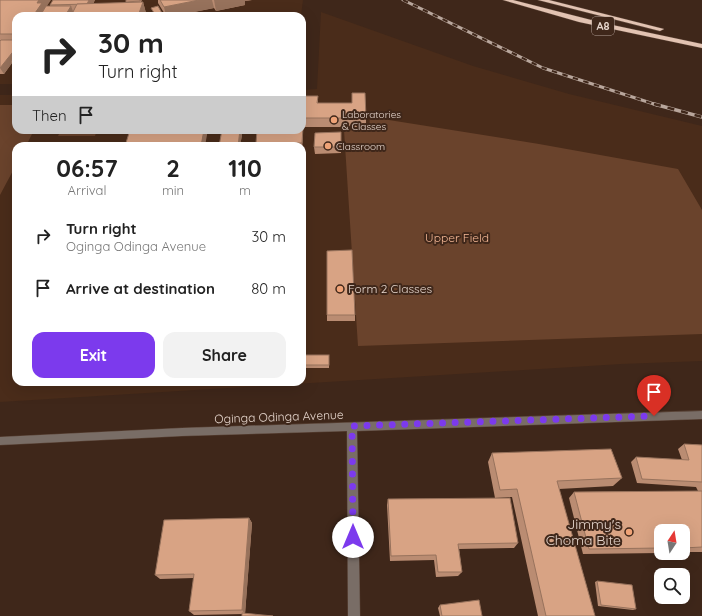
<!DOCTYPE html>
<style>
body{margin:0;font-family:Quicksand,sans-serif;background:#f2f2f2;color:#222;height:100vh;display:flex;flex-direction:column;font-size:15px;white-space:nowrap}
*{box-sizing:border-box;margin:0}
p{font-size:13px;color:#767676}
.icon{flex:none;width:22px;height:22px;fill:none;stroke:currentColor;stroke-width:2;stroke-linecap:round;stroke-linejoin:round}
.map{position:relative;flex:1;overflow:hidden}
.panel{position:absolute;left:12px;top:142px;width:294px;height:244px;display:flex;flex-direction:column;background:#fff;border-radius:12px;box-shadow:0 4px 16px #0002}
.panel>*{flex:none}
.banner{position:absolute;left:12px;top:12px;width:294px;height:122px;border-radius:12px;box-shadow:0 4px 16px #0002;background:#fff;color:#222;overflow:hidden}
.needle{width:26px;rotate:12deg}
.fabs{position:absolute;left:654px;top:524px;display:grid;gap:8px}
.fabs a{display:grid;place-items:center;width:36px;height:36px;border-radius:8px;background:#fff;box-shadow:0 4px 16px #0002;font-size:20px}
.pin{position:absolute;display:grid;place-items:center;width:34px;height:34px;color:#fff;margin:-41px -17px;border-radius:50% 50% 50% 0;rotate:-45deg;box-shadow:0 0 4px #0007}
.pin .icon{rotate:45deg}
.me{position:absolute;width:44px;margin:-22px;rotate:0deg;stroke-linejoin:round;filter:drop-shadow(0 0 3px #0008)}
.turn{display:flex;align-items:center;gap:14px;height:84px;padding:0 20px;font-size:18px}
.turn .icon{width:52px;height:52px;stroke-width:2.5}
.turn b{display:block;font-size:28px;line-height:34px}
.then{display:flex;align-items:center;height:38px;padding:0 20px;background:#0003;gap:8px;font-size:15px}
.eta{display:flex;justify-content:space-evenly;align-items:center;height:68px;text-align:center}
.eta b{font-size:24px;font-weight:800;line-height:28px}
.cta{display:flex;gap:8px;margin-top:auto;padding:8px 20px}
.cta a{flex:1;height:46px;border-radius:12px;background:#7c3aed;color:#fff;font-size:16px;font-weight:800;line-height:46px;text-align:center}
.cta a+a{background:#f2f2f2;color:#222}
ul{padding:0;list-style:none}
li{display:flex;align-items:center;gap:12px;height:52px;padding:0 20px}
li div{flex:1}
li b{display:block;font-size:15px}
li em{font-style:normal}
.map>svg:first-child{display:block}
</style>
<div class="map">
<svg width="702" height="616" viewBox="0 0 702 616">
<rect width="100%" height="100%" fill="#3f271a"/>
<g fill="#4a2c1a" fill-rule="evenodd">
<polygon points="0,0 303,0 301,16 16,16 16,84 0,84"/>
<path d="M321 12 473 66 569 94 702 126V361L621 364 0 402V95H16V130H302V90L317 89ZM16 146H302V382H16Z"/>
</g>
<g fill="#6a432c">
<polygon points="0,105 16,105 16,130 34,130 26,146 16,146 16,165 0,195"/>
<polygon points="370,117 539,144 678,169 702,210 702,334 358,346 344,130 369,129"/>
<polygon points="61,130 97,130 95,136 58,136"/>
</g>
<g fill="none" stroke-linecap="round" stroke-linejoin="round">
<g stroke="#5a4336" stroke-width="1">
<polygon id="street" points="702,411 702,419 357,431 360,616 348,616 347,431 182,436 0,445 0,437 182,428"/>
</g>
<g stroke="#5a4336" stroke-width="1">
<g id="highway">
<polygon points="503,0 513,0 603,23 702,44 702,48 579,22"/>
<polygon points="538,0 549,0 664,29 660,31"/>
</g>
</g>
<use href="#street" fill="#796d66" fill-rule="evenodd"/>
<use href="#highway" fill="#e2c3b2" fill-rule="evenodd"/>
<g stroke="#b8a69c" stroke-width="3">
<polyline id="rail-far1" points="403,0 543,68 657,105"/>
</g>
<g stroke="#b8a69c" stroke-width="3.5">
<polyline id="rail" points="654,104 702,117"/>
</g>
<use href="#rail-far1" stroke="#3f271a" stroke-width="2" stroke-dasharray="5.5" stroke-linecap="butt"/>
<use href="#rail" stroke="#3f271a" stroke-width="2.5" stroke-dasharray="7" stroke-linecap="butt"/>
</g>
<g fill="#ba8c72">
<polygon points="0,0 47,6 50,6 50,5 95,0 93,4 126,3 126,2 142,0 141,2 143,2 146,13 145,16 16,16 16,69 12,63 4,74 0,74"/>
<polygon points="158,0 252,0 245,1 245,5 216,11 214,8 174,16 166,16 158,3"/>
<polygon points="302,84 304,93 303,103 318,96 318,103 366,118 366,127 302,127"/>
<polygon points="125,130 242,130 241,130 242,135 240,146 219,146 222,130 206,131 207,135 126,132"/>
<polygon points="341,132 341,153 315,154 314,147"/>
<polygon points="303,134 302,149 302,146 256,146 256,143"/>
<rect x="327" y="315" width="28" height="6"/>
<polygon points="302,355 329,358 329,368 302,368"/>
<polygon points="684,444 702,445 702,552 683,552 683,531 661,531 661,553 583,554 569,498 574,492 698,491 696,487 637,483 631,462 636,457 682,460 678,449"/>
<polygon points="492,453 622,478 613,486 559,489 595,616 538,616 512,497 495,498 488,462"/>
<polygon points="388,499 518,543 514,548 459,549 462,572 458,576 436,577 434,560 390,561 387,505"/>
<polygon points="249,518 252,523 245,614 194,615 189,611 194,578 160,579 155,575"/>
<polygon points="597,581 636,609 633,610 598,606 595,582"/>
<polygon points="440,605 482,616 440,616 438,608"/>
</g>
<g fill="#97725c">
<polygon points="39,0 51,0 45,9 45,16 33,16 37,3"/>
<polygon points="89,0 95,0 89,10 87,4"/>
<polygon points="199,0 212,0 214,8 174,16 166,16 164,7"/>
<polygon points="214,0 252,0 245,1 245,5 216,11"/>
<polygon points="143,2 146,13 145,16 138,16"/>
<polygon points="71,6 74,14 73,16 65,16"/>
<polygon points="16,48 16,58 11,61 12,63 4,74 0,68"/>
<polygon points="303,84 304,93 303,108 302,98"/>
<polygon points="303,127 303,134 302,149 302,143"/>
<polygon points="204,130 206,130 207,135 205,146 201,146"/>
<polygon points="240,130 242,135 240,146 238,146"/>
<polygon points="305,170 306,179 303,238 302,229"/>
<polygon points="249,518 252,523 245,614 242,610"/>
</g>
<g fill="#d8a384" stroke="#97725c">
<polygon points="0,0 39,0 37,3 42,3 33,16 16,16 16,34 0,34"/>
<polygon points="53,0 89,0 87,4 50,5"/>
<polygon points="126,0 140,0 140,1 126,2"/>
<polygon points="160,0 199,0 164,7"/>
<polygon points="143,2 138,16 120,16 120,14 93,15 92,16 71,16 77,4"/>
<polygon points="46,6 71,6 65,16 40,16"/>
<polygon points="158,6 163,15 156,16 151,8"/>
<polygon points="1,40 16,40 16,48 0,68 0,41"/>
<polygon points="16,53 16,60 11,61"/>
<polygon points="302,84 303,84 302,98"/>
<polygon points="352,93 365,93 366,118 302,118 302,103 303,103 304,96 318,96 317,103 352,103"/>
<polygon points="302,127 303,127 302,143 256,143 257,130 302,130"/>
<polygon points="130,130 204,130 201,146 125,146"/>
<polygon points="222,130 240,130 238,146 219,146"/>
<polygon points="341,132 341,147 314,147 315,133"/>
<polygon points="302,170 305,170 302,229"/>
<polygon points="352,250 355,315 327,315 327,251"/>
<rect x="302" y="355" width="27" height="10"/>
<polygon points="684,444 702,445 702,482 642,479 636,457 689,460"/>
<polygon points="611,449 622,478 557,481 595,616 546,616 517,489 500,490 492,453"/>
<polygon points="702,491 702,547 683,548 683,531 661,531 661,548 589,549 574,492"/>
<polygon points="510,498 518,543 458,544 462,572 438,572 436,555 391,556 388,499"/>
<polygon points="249,518 242,610 189,611 194,574 155,575 164,520"/>
<polygon points="597,581 632,585 636,609 601,605"/>
<polygon points="479,600 482,616 442,616 440,605"/>
<polygon points="242,613 273,616 242,616"/>
</g>
<g fill="none" stroke-linecap="round" stroke-linejoin="round">
<polyline stroke="#7c3aed" stroke-width="7" stroke-dasharray="0 12.6" points="353,537 352,426 654,416"/>
</g>
<g fill="#efa377" stroke="#3f271a" stroke-width="1.5">
<circle cx="334" cy="120" r="4"/>
<circle cx="328" cy="146" r="4"/>
<circle cx="340" cy="289" r="4"/>
<circle cx="629" cy="532" r="4"/>
</g>
<g text-anchor="middle" stroke-width="4" stroke-linejoin="round" paint-order="stroke">
<g font-size="10" fill="#e5d5cc" stroke="#3f271a" text-anchor="start">
<text x="342" y="118">Laboratories<tspan x="342" dy="12">&amp; Classes</tspan></text>
<text x="336" y="150">Classroom</text>
</g>
<rect fill="#3f271a" stroke="#b3a197" stroke-width="1" x="592" y="17" width="22" height="18" rx="3"/>
<g font-size="11" font-weight="bold" fill="#e5d5cc">
<text x="603" y="30">A8</text>
</g>
<g font-size="12" fill="#f6b996" stroke="#3f271a">
<text x="457" y="242">Upper Field</text>
</g>
<g font-size="12" fill="#e5d5cc" stroke="#3f271a" text-anchor="start">
<text x="348" y="293">Form 2 Classes</text>
</g>
<g font-size="12" fill="#e5d5cc" stroke="#3f271a">
<text transform="translate(279 417) rotate(-2)" y="4">Oginga Odinga Avenue</text>
</g>
<g font-size="14" fill="#e5d5cc" stroke="#3f271a" text-anchor="end">
<text x="621" y="529">Jimmy's<tspan x="621" dy="16">Choma Bite</tspan></text>
</g>
</g>
</svg>
<div class="fabs">
<a><svg class="needle" viewBox="-14 -14 28 28"><path d="M0-13l5 13h-10z" fill="#e53935"/><path d="M0 13l5-13h-10z" fill="#767676"/></svg></a>
<a><svg class="icon" aria-label="search" viewBox="0 0 24 24"><circle cx="10" cy="10" r="6"/><path d="M15 15l6 6"/></svg></a>
</div>
<div class="pin" style="left:654px;top:416px;background:#d93025"><svg class="icon" aria-label="arrive" viewBox="0 0 24 24"><path d="M6 21V4h12l-3 4 3 4H6"/></svg></div>
<svg class="me" style="left:353px;top:537px" viewBox="-20 -20 40 40"><circle r="19" fill="#fff"/><path d="M0-13L10 11 0 6-10 11z" fill="#7c3aed"/></svg>
<div class="banner">
<div class="turn"><svg class="icon" aria-label="right" viewBox="0 0 24 24"><path d="M7 20v-9h11M14 6l5 5-5 5"/></svg><div><b>30 m</b>Turn right</div></div>
<div class="then">Then<svg class="icon" aria-label="arrive" viewBox="0 0 24 24"><path d="M6 21V4h12l-3 4 3 4H6"/></svg></div>
</div>
<section class="panel">
<div class="eta">
<div><b>06:57</b><p>Arrival</p></div>
<div><b>2</b><p>min</p></div>
<div><b>110</b><p>m</p></div>
</div>
<ul>
<li><svg class="icon" aria-label="right" viewBox="0 0 24 24"><path d="M7 20v-9h11M14 6l5 5-5 5"/></svg><div><b>Turn right</b><p>Oginga Odinga Avenue</p></div><em>30 m</em></li>
<li><svg class="icon" aria-label="arrive" viewBox="0 0 24 24"><path d="M6 21V4h12l-3 4 3 4H6"/></svg><div><b>Arrive at destination</b></div><em>80 m</em></li>
</ul>
<div class="cta"><a>Exit</a><a>Share</a></div>
</section>
</div>
